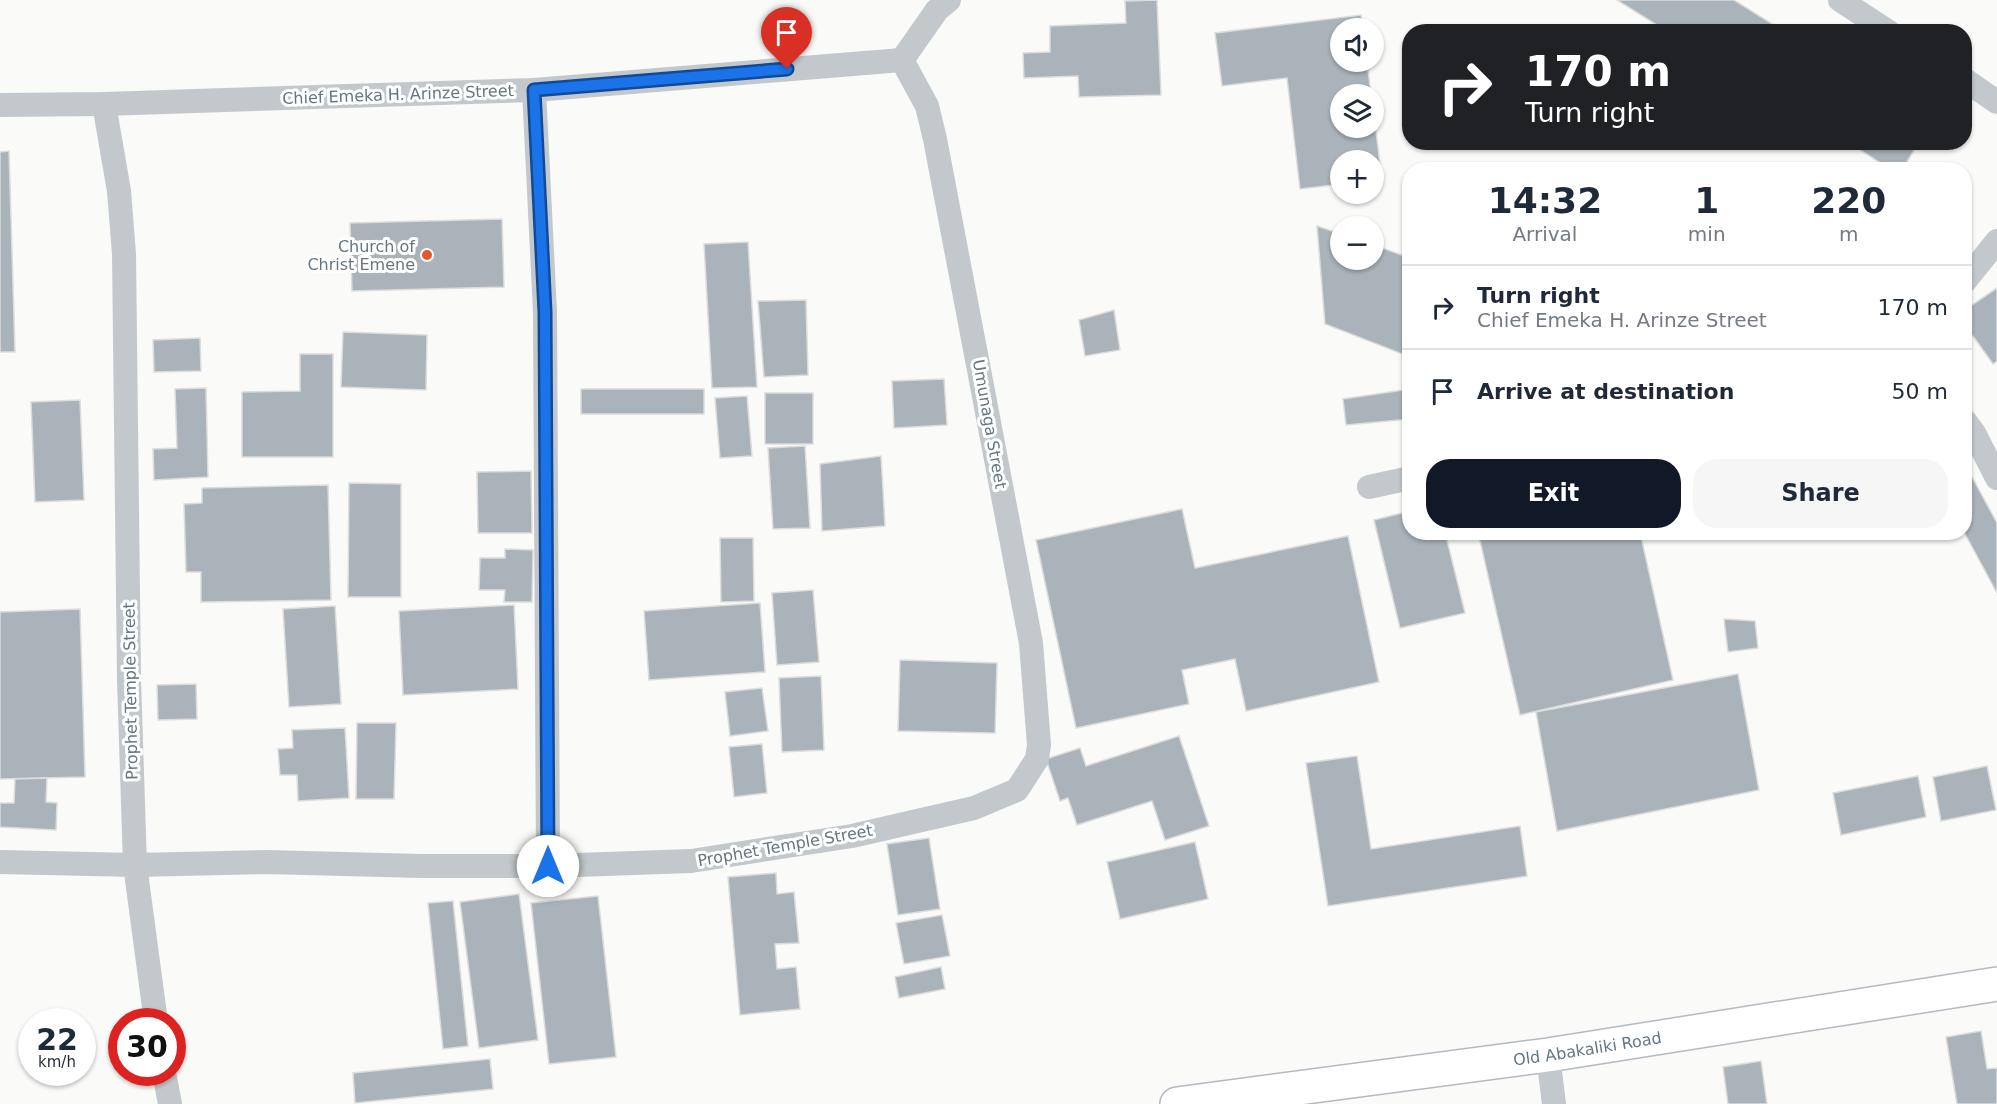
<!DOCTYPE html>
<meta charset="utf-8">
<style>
body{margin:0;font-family:"DejaVu Sans",sans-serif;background:#f6f6f7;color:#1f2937;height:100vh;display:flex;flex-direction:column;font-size:22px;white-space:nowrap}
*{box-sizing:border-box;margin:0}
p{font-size:20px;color:#747a83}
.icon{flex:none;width:33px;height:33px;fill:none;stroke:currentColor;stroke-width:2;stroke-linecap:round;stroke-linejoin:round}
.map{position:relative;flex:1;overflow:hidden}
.drawer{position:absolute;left:1402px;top:162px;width:570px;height:378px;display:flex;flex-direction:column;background:#fff;border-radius:24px;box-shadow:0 2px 4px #0004}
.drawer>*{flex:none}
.banner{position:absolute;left:1402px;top:24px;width:570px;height:126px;border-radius:24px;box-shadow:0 2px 4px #0004;background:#202124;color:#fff;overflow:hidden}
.controls{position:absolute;left:1330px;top:18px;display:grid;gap:12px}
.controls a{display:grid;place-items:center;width:54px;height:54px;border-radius:50%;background:#fff;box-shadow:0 2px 4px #0004;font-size:30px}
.speed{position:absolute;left:18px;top:1008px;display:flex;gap:12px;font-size:30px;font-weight:700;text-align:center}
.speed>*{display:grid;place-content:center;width:78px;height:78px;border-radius:50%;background:#fff;box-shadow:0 2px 4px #0004;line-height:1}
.speed small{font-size:15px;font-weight:400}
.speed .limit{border:9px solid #d22;background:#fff;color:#111}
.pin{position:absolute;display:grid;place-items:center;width:51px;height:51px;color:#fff;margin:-62px -26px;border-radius:50% 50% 50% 0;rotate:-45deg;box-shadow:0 0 6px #0007}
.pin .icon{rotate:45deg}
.me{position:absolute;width:66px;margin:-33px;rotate:0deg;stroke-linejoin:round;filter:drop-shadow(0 0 4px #0008)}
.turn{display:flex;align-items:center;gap:21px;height:126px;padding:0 24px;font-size:27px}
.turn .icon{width:78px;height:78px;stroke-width:2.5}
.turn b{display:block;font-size:42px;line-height:51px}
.eta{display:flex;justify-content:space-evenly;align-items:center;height:102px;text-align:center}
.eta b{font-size:36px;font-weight:700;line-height:42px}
.primary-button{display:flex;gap:12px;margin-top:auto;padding:12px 24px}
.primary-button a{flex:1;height:69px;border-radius:24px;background:#111827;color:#fff;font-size:24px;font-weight:700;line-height:69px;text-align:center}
.primary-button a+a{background:#f6f6f7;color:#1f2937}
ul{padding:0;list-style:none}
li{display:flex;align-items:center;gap:18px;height:84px;padding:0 24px;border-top:2px solid #e0e1e3}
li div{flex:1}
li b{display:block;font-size:22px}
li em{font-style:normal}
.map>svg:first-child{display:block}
</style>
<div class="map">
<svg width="1997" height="1104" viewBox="0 0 1997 1104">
<rect width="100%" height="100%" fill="#fafaf8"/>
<g fill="#aab3b9" stroke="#dcdcda" stroke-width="1.5">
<polygon points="1157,0 1161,95 1079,97 1078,76 1024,78 1023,53 1050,52 1050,26 1126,23 1125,1"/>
<polygon points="1617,0 1734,0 1785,32 1668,32"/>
<polygon points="1361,15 1363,28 1341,28 1341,62 1367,62 1371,94 1341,94 1341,128 1374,128 1374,116 1382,179 1374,180 1374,160 1341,160 1341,184 1300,189 1287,78 1222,86 1215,33"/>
<polygon points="1848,142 1919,142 1902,170 1891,170"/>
<polygon points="9,151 15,352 0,352 0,152"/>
<polygon points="502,219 504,287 352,291 350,223"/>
<polygon points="1317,226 1341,234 1341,260 1374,260 1374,245 1410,258 1410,357 1325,324"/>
<polygon points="748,242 757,387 712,388 704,244"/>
<polygon points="1997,288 1997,361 1993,364 1965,325 1965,310"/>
<polygon points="806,300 808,375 764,377 758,301"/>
<polygon points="1114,310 1120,350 1085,356 1079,320"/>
<polygon points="343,332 427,335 426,390 341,387"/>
<polygon points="200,338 201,371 154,372 153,340"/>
<polygon points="300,354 333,354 333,457 242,457 242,392 300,391"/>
<polygon points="944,379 947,425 894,428 892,381"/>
<polygon points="206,388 208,477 154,480 153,449 177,448 175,389"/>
<rect x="581" y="389" width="123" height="25"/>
<polygon points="1410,389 1410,419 1346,425 1343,399"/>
<rect x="765" y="393" width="48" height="51"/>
<polygon points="747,396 752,456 720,458 715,398"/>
<polygon points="80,400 84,500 35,502 31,402"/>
<polygon points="805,446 810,528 773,529 768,448"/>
<polygon points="881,456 885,526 822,531 820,464"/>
<polygon points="1965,464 1997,523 1997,593 1964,532"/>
<polygon points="531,471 532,533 478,533 477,472"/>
<polygon points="349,483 401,484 401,597 348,597"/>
<polygon points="328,485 331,600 201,602 201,572 186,572 184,504 202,503 202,488"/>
<polygon points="1182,509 1195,568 1348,536 1379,682 1246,711 1235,659 1182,670 1189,704 1076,728 1036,540"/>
<polygon points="1410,511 1410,532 1445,532 1465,613 1400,628 1374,520"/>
<polygon points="1478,532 1640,532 1673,680 1520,715"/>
<polygon points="720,538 753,538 754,601 721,602"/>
<polygon points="505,549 533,550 532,602 504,602 505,590 479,590 480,558 505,558"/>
<polygon points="813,590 819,662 777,665 772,593"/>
<polygon points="760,603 765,672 649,680 644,611"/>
<polygon points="514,605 518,689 403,695 399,611"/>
<polygon points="335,606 341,704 289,707 283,609"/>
<polygon points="80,609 85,777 0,779 0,612"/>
<polygon points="1724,619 1755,621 1758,648 1728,652"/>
<polygon points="900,660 997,663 995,733 898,731"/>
<polygon points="1738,674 1759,790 1557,831 1536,712"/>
<polygon points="821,676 824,750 782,752 779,678"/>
<polygon points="196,684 197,719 158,720 157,685"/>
<polygon points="762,688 768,731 730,736 725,692"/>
<polygon points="357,723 396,723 394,799 356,799"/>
<polygon points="345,728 349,798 298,801 297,775 280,775 278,749 293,748 292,730"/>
<polygon points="1179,736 1209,826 1165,840 1152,801 1077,825 1068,798 1060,801 1046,759 1080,748 1086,766"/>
<polygon points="762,744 767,793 734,797 729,747"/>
<polygon points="1357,756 1371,849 1520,826 1527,876 1328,906 1306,763"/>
<polygon points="1987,766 1996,810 1941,821 1933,777"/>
<polygon points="1918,776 1926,817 1841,835 1833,793"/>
<polygon points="47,778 46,802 57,803 56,830 0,827 0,803 14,803 15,779"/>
<polygon points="929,838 940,909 898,915 887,844"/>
<polygon points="1195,842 1208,899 1120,919 1107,862"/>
<polygon points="776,873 777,894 794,892 799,943 775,944 777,969 796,967 800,1009 740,1015 728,877"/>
<polygon points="519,894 538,1040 479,1048 460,902"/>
<polygon points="598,896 616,1057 549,1064 531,903"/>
<polygon points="453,901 468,1046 443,1049 428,903"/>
<polygon points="942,915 950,956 904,964 896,923"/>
<polygon points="941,967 945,989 899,998 895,977"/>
<polygon points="1981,1031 1987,1069 1997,1068 1997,1104 1957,1104 1946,1037"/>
<polygon points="490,1059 493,1089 355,1103 353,1073"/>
<polygon points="1761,1061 1767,1104 1728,1104 1723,1067"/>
</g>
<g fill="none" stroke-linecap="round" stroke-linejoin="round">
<g stroke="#b3babf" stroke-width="36">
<g id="secondary">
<path id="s1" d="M1177 1104 1548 1055 1997 984"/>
</g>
</g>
<g stroke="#c3c8cc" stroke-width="24">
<polyline points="1840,0 1889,32"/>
<polyline points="902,60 937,10 949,0"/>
<polyline points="1965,80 1997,102"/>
<polyline points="534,90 545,312 548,866"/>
<polyline points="104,104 119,191 124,254 129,680 135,865 266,862 421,866 548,866 691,861 852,836 974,808 1017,790 1037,759 1039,745 1031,643 935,139 927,106 902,60"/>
<polyline points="0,105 104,104 534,90 902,60"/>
<polyline points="1965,281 1997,241"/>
<polyline points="1965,421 1974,433 1997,478"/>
<polyline points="1369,487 1410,478"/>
<polyline points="0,862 135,865 156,1022"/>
<polyline points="1548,1055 1554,1104"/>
<polyline points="164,1072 170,1104"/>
</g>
<use href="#secondary" stroke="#fff" stroke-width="33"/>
</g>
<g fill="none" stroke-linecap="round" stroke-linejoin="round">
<g stroke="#114b97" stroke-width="15">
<polyline id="route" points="548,866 545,312 534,90 787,69"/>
</g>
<use href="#route" stroke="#1a73e8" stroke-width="10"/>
</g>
<circle fill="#e4572e" stroke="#fff" stroke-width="2" cx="427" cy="255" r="6"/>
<g text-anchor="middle" stroke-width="6" stroke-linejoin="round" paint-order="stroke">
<g font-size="16" fill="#657683" stroke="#fff">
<text transform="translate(398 94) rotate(-2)" y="6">Chief Emeka H. Arinze Street</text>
<text transform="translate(990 424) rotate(80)" y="6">Umunaga Street</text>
<text transform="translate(130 691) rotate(-91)" y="6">Prophet Temple Street</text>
<text transform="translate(785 845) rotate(-10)" y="6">Prophet Temple Street</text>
<text dy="6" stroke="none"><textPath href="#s1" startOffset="414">Old Abakaliki Road</textPath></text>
</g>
<g font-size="16" fill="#657683" stroke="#fff" text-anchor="end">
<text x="415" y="252">Church of<tspan x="415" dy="18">Christ Emene</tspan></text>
</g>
</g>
</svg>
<div class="controls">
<a><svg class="icon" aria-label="sound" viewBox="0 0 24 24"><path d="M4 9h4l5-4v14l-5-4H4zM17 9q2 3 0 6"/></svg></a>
<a><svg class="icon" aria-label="layers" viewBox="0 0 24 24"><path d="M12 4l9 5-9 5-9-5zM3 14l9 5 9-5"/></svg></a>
<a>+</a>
<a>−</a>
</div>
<div class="speed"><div>22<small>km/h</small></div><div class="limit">30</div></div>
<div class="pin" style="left:787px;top:69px;background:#d93025"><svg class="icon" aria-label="arrive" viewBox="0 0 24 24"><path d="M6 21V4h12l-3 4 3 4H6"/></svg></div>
<svg class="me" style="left:548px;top:866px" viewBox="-20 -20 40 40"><circle r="19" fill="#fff"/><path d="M0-13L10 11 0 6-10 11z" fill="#1a73e8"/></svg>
<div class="banner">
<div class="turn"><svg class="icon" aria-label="right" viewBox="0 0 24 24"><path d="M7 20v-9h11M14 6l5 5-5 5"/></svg><div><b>170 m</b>Turn right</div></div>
</div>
<section class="drawer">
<div class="eta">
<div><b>14:32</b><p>Arrival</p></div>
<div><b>1</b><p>min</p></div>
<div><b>220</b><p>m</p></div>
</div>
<ul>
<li><svg class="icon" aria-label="right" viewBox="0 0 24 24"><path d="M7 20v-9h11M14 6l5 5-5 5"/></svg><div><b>Turn right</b><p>Chief Emeka H. Arinze Street</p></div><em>170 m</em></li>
<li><svg class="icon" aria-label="arrive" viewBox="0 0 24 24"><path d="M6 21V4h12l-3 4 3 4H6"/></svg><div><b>Arrive at destination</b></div><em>50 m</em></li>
</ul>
<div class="primary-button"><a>Exit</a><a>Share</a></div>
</section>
</div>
